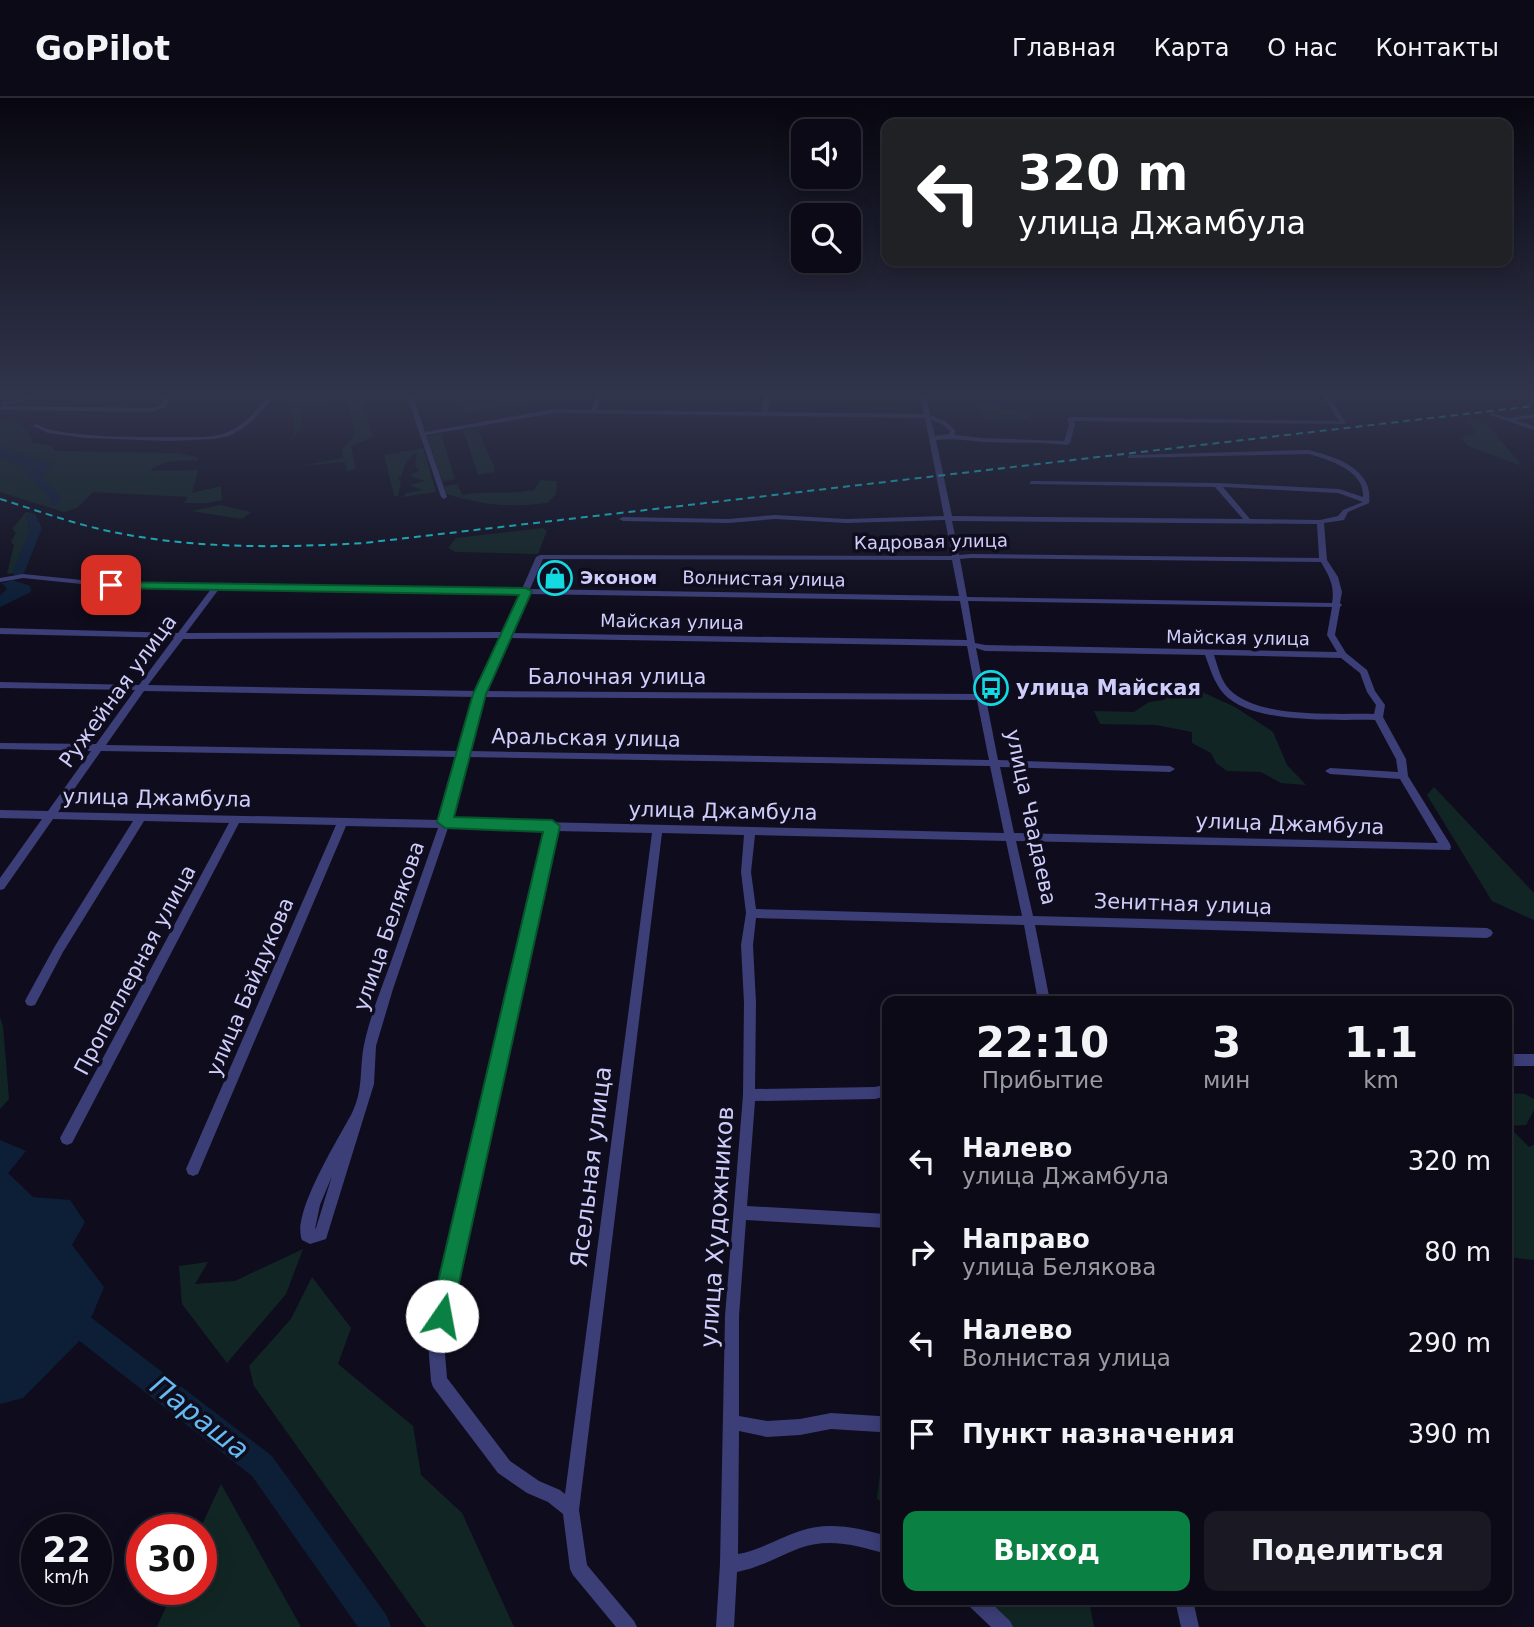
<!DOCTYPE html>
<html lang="ru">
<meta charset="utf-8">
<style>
body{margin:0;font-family:"DejaVu Sans",sans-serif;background:#191823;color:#f1f3f6;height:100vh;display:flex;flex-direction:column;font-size:26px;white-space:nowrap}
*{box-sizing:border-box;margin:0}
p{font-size:23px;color:#9a9aa1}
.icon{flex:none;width:38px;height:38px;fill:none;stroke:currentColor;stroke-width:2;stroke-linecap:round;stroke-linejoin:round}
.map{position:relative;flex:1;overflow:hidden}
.drawer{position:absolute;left:882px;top:898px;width:630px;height:609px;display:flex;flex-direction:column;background:#0b0a16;border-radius:14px;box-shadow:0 4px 18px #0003,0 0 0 2px #2b2b35}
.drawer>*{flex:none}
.top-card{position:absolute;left:882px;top:21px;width:630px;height:147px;border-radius:14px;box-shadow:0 4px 18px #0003,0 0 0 2px #2b2b35;background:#202124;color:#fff;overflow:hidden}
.tools{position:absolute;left:791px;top:21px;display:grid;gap:14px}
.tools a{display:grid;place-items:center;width:70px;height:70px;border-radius:14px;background:#0b0a16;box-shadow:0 4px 18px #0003,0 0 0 2px #2b2b35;font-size:35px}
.speed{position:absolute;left:21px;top:1416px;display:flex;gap:14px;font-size:35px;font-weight:700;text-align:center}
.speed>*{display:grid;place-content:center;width:91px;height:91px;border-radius:50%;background:#0b0a16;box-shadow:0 4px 18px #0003,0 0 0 2px #2b2b35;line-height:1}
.speed small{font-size:18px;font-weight:400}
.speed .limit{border:10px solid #d22;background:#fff;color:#111}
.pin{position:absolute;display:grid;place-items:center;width:60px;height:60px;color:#fff;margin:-30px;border-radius:14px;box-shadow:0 4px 10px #0006}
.me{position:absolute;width:77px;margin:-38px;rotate:12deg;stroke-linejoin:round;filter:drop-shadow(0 0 5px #0008)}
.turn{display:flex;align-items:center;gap:24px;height:147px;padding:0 21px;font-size:32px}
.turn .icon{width:91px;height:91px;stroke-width:2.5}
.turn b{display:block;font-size:49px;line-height:60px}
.eta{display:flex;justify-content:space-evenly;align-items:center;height:119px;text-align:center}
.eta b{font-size:42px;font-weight:800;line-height:49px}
.button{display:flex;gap:14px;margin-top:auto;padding:14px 21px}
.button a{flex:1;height:80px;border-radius:14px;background:#0b8043;color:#fff;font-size:28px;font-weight:800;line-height:80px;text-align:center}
.button a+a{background:#191823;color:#f1f3f6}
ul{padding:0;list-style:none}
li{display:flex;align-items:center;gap:21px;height:91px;padding:0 21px}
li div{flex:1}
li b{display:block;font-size:26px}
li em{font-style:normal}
header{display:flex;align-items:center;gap:42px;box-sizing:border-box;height:98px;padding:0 35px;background:#0b0a16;border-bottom:2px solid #2b2b35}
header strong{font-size:33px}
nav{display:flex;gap:38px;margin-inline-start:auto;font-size:24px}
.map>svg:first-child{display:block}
</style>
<header>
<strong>GoPilot</strong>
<nav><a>Главная</a><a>Карта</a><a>О нас</a><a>Контакты</a></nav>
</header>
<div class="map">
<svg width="1534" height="1529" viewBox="0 0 1534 1529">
<rect width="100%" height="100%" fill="#0f0d1d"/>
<g fill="#112624">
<polygon points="309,298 356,298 362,302 373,339 351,348 356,371 347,373 345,364 294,369 343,360 342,351 355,337 346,301 300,308 303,328 291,342 295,330 291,307 283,302"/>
<polygon points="459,298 471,298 474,306 521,298 550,298 547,301 466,315"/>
<polygon points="978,306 993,306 1002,312 1022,313 1032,322 986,322"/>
<polygon points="1472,320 1488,327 1522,368 1468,348 1461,339 1476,335 1465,321"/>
<path d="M0 321 20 325 31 339V344L51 348 55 353 176 355 197 359 198 363C183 362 161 362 150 373L198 372 192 395 221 388 222 402 208 405H184L188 399 93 394 77 410 64 414 0 394V358L23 368 52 367 0 348Z"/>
<polygon points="477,330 495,371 494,374 478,377 463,332"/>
<polygon points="441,336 455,381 442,384 427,338"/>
<path d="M423 350 436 394 403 399 406 395 422 392 409 387 425 383 410 378 419 372 415 368 417 354C411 356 402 371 402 378L398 381 401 384 398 398H394L384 357Z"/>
<path d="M540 382 557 383 556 396 547 405C509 410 483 407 446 396L444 388 458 386 462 397C487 392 509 397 534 392Z"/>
<polygon points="220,407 251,414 242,421 191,413"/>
<polygon points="26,414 33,416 27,424 32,436 16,475 7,476 14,447 11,444 16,435 12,431"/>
<polygon points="543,430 547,433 538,456 455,454 448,450 456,440"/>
<polygon points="1191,589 1235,609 1273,634 1287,667 1306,687 1281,685 1261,674 1227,673 1216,665 1211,655 1192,645 1192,634 1156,627 1100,626 1094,613 1134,614 1149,604 1164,602 1174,590"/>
<polygon points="1434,689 1534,795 1534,822 1492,803 1427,697"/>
<polygon points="0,919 3,928 9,1001 0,1011"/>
<polygon points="1507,995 1525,996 1534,1001 1534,1012 1526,1027 1508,1028 1529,1049 1534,1047 1534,1162 1507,1159"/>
<polygon points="303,1151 286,1196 227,1265 182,1206 179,1168 208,1164 195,1186 235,1183"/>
<polygon points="312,1179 351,1230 338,1266 413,1328 421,1377 462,1415 514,1529 426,1529 254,1288 249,1268 291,1221"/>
<polygon points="887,1318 887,1411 877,1400"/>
<polygon points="221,1386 301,1529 157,1529 174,1491 201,1491 200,1431"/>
<polygon points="976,1502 1089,1502 1094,1529 1004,1529"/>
</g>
<g fill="#0c1f37">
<polygon points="0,348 52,366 43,379 32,383 23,368 0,358"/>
<polygon points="13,482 30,488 31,494 0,509 0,497 7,491 2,485"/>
<polygon points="0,1042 26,1053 8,1075 33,1099 70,1102 85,1124 72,1147 104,1189 83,1239 23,1300 0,1306"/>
</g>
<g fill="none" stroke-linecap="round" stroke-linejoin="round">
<g fill="#0c1f37" fill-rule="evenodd">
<polygon points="0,352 43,369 41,379 61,398 58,407 50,407 49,399 31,382 33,372 0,359"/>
<polygon points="27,416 35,416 42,430 24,475 18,479 12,475 30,430 25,419"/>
<polygon points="67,1205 76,1208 272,1358 387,1518 391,1529 358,1529 252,1378 58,1226 55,1217 58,1208"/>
</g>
<g fill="#3c3e78" fill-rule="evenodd">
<polygon points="34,298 49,298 4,307 1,305"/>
<polygon points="161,298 167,298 169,303 164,310 151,314 0,312 1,308 151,310 160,308 163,303"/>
<path d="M268 298H274L259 316 242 331 229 338 214 341 169 343 86 340 48 335 33 328 36 326C41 328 46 331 51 332 89 340 141 339 180 339 196 339 214 340 228 334 245 327 257 312 268 298Z"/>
<path d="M407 298H413L425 334 555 311 591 312 596 298H602L597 312 762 314 764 298H770L768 314 924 316 920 298H926L930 317 946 324 955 332V337L981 340 1064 343 1069 327 1067 321 1070 319 1339 323 1324 299 1329 298 1346 325 1345 326 1074 323 1075 327 1070 345 1067 347C1040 344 1012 345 985 344 968 343 953 340 936 342L952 418 1243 421 1215 389 1030 386V384L1032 383 1217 385 1339 391 1363 399C1365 373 1330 362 1309 356L1128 360V358L1130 357 1309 352C1336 359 1374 371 1369 405L1348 414 1344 422 1324 425 1327 462 1338 479 1342 494 1340 505 1342 507 1340 509 1335 537 1346 555 1367 572 1375 593 1385 607 1383 619 1406 661 1408 678 1450 746 1451 749 1450 752 1016 743 1033 818 1487 830 1491 832 1493 835 1491 838 1487 840 1035 827 1050 903H1038L1024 827 756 820 753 847 756 905 755 991 875 989 887 986V998L875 1001 755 1003 747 1108 887 1116V1130L746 1122 739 1218V1318L767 1323 800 1321 831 1315 879 1318 885 1320 887 1326 885 1332 879 1334 831 1331 800 1337 767 1339 739 1333 738 1456C760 1452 779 1440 800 1433 828 1423 859 1430 887 1438V1456C859 1448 829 1439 800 1450 778 1458 760 1470 737 1474L734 1529H716L720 1466 725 1218 743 997 744 905 741 847 746 815 741 774 744 737 662 735 579 1412 587 1467 634 1523 637 1529H616L573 1477 570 1471 563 1416 548 1404 527 1395 498 1375 433 1289 431 1283 428 1244 498 935 546 732 448 730 393 891 376 948 374 986 326 1141 310 1146 302 1142C291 1116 339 1040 352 1015 364 990 359 972 364 947 370 918 382 889 392 861 407 817 423 774 438 730L346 728 198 1076 193 1078 188 1076 186 1071 336 727 239 725 72 1045 67 1047 62 1045 60 1040 229 725 144 723 63 854 35 907 31 908 27 907 25 903 27 899 55 848 133 723 53 721 4 791 0 792V780L42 721 0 720V712L48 713 91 653 0 651V645L96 646 135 592 0 590V584L139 587 174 540 0 536V530L178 535 211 491 111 489 23 480 0 484V480L23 476 111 485 522 491 536 459 540 457 952 458 945 422 846 425 775 421 728 425 623 423 619 421 623 419 728 421 775 417 846 421 944 418 925 320 555 315 426 337 447 399 444 401 441 399ZM931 322 942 326 950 333 949 336 935 338ZM1223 389 1338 395 1363 404 1343 412 1338 418 1320 422 1250 421ZM952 423 1317 426 1319 460 971 456 959 457ZM971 460 1321 464C1329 478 1335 488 1332 505L967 499 960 461ZM543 461 952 462 959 498 530 491ZM219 491 520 496 503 534 186 535ZM528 496 960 503 967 542 511 535ZM968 503 1332 509 1327 537 1337 554 985 547 975 545ZM501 540 477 593 148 587 183 541ZM509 540 967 548 976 596 486 593ZM976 550 985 553 1205 557C1210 570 1214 585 1224 596 1253 627 1335 621 1375 622L1396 661 1398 674 1330 670 1325 673 1330 676 1400 681 1438 745 1014 735 1000 669 1170 674 1175 671 1170 668 998 662ZM1214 557 1341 560 1360 575 1367 594 1376 607 1374 616C1336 615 1259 621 1230 592 1221 583 1218 569 1214 557ZM144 593 475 599 460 653 106 647ZM484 599 977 602 989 662 469 653ZM101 653 458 659 440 722 58 714ZM467 659 990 668 1004 735 450 722ZM556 733 652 735 565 1396 560 1392 539 1383 510 1363 447 1280 444 1244 510 935ZM755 737 1006 743 1022 818 756 811 751 774ZM332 1078 316 1130 315 1131 320 1107Z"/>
<polygon points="1490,315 1509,320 1534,316 1534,320 1515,322 1534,328 1534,332 1490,317"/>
<rect x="1507" y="956" width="27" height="12"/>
<polygon points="966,1502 988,1502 1010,1523 1013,1529 991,1529 969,1508"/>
<polygon points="1175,1502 1193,1502 1199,1529 1181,1529"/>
</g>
<path stroke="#13dae1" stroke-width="2" stroke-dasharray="7 5" stroke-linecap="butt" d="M0 401C36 412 71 425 108 433 192 451 278 450 364 445L1534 308"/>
</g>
<linearGradient id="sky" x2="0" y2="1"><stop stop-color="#080710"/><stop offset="0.58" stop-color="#31354c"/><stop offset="1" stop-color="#31354c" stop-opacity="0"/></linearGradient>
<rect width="1534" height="512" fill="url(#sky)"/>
<polygon fill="#0b8043" stroke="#07532c" stroke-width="2" points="111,484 526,490 532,493 486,596 454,719 552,722 560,728 450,1226 442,1230 434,1226 430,1218 543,734 445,730 437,724 473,596 519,497 107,490 107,485"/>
<defs>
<g id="shop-ring" transform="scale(1.75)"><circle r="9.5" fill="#0f0d1d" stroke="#13dae1" stroke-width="1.5"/><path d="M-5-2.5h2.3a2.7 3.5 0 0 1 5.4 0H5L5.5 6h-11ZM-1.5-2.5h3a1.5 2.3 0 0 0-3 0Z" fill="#13dae1"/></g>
<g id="bus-ring" transform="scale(1.75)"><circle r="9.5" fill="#0f0d1d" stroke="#13dae1" stroke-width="1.5"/><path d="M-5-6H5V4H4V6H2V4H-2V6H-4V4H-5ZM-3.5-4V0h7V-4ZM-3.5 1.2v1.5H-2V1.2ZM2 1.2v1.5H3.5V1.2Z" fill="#13dae1"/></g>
</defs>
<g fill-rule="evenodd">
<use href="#shop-ring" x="555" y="480"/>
<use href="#bus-ring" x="991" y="590"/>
</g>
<g text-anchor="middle" stroke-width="7" stroke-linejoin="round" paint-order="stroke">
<g font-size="18" fill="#cfcdfb" stroke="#0f0d1d">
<text transform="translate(931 444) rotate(-1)" y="6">Кадровая улица</text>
<text transform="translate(764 481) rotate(1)" y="6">Волнистая улица</text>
<text transform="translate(672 524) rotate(1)" y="6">Майская улица</text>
<text transform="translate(1238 540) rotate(1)" y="6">Майская улица</text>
</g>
<g font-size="18" font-weight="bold" fill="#cfcdfb" stroke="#0f0d1d" text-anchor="start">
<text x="580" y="486">Эконом</text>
</g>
<g font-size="21" fill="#cfcdfb" stroke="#0f0d1d">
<text x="617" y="586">Балочная улица</text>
<text transform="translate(118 593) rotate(-54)" y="7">Ружейная улица</text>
<text transform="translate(586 640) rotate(1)" y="7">Аральская улица</text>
<text transform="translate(157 700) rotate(1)" y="7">улица Джамбула</text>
<text transform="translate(723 713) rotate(1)" y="7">улица Джамбула</text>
<text transform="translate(1031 719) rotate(78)" y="7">улица Чаадаева</text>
<text transform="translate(1290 726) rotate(2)" y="7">улица Джамбула</text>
<text transform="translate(1183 806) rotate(2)" y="7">Зенитная улица</text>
<text transform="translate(389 828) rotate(-71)" y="7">улица Белякова</text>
<text transform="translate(135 872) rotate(-62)" y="7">Пропеллерная улица</text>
<text transform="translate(250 889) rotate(-67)" y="7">улица Байдукова</text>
</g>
<g font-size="21" font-weight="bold" fill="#cfcdfb" stroke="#0f0d1d" text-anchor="start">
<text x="1016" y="597">улица Майская</text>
</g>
<g font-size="24" fill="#cfcdfb" stroke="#0f0d1d">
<text transform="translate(591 1069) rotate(-83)" y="8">Ясельная улица</text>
<text transform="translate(717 1129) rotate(-86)" y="8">улица Художников</text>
</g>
<g font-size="28" font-style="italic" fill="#64baf2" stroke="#0f0d1d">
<text transform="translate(200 1319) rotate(38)" y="10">Параша</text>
</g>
</g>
</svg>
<div class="tools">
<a><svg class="icon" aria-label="sound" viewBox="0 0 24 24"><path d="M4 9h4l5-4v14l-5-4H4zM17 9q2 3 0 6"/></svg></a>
<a><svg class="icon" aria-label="search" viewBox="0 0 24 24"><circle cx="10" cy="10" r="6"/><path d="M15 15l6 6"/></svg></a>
</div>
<div class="speed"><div>22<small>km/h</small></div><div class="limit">30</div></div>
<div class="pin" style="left:111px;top:487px;background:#d93025"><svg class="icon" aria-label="arrive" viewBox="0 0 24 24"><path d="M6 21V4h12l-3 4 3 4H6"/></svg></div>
<svg class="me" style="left:442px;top:1218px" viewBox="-20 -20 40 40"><circle r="19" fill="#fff"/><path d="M0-13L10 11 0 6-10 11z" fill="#0b8043"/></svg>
<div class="top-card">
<div class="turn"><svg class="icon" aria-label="left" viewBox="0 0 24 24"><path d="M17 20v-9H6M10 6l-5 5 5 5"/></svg><div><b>320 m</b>улица Джамбула</div></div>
</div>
<section class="drawer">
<div class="eta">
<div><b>22:10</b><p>Прибытие</p></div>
<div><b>3</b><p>мин</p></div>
<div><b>1.1</b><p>km</p></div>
</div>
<ul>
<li><svg class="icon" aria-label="left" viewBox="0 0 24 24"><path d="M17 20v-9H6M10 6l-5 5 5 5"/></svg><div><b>Налево</b><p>улица Джамбула</p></div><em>320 m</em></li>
<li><svg class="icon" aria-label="right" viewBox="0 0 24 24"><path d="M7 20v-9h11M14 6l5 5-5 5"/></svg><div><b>Направо</b><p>улица Белякова</p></div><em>80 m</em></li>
<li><svg class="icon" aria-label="left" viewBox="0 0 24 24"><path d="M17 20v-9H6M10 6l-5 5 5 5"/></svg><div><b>Налево</b><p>Волнистая улица</p></div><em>290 m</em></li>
<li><svg class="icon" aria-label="arrive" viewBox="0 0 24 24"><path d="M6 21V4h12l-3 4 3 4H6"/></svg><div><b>Пункт назначения</b></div><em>390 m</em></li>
</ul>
<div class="button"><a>Выход</a><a>Поделиться</a></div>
</section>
</div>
